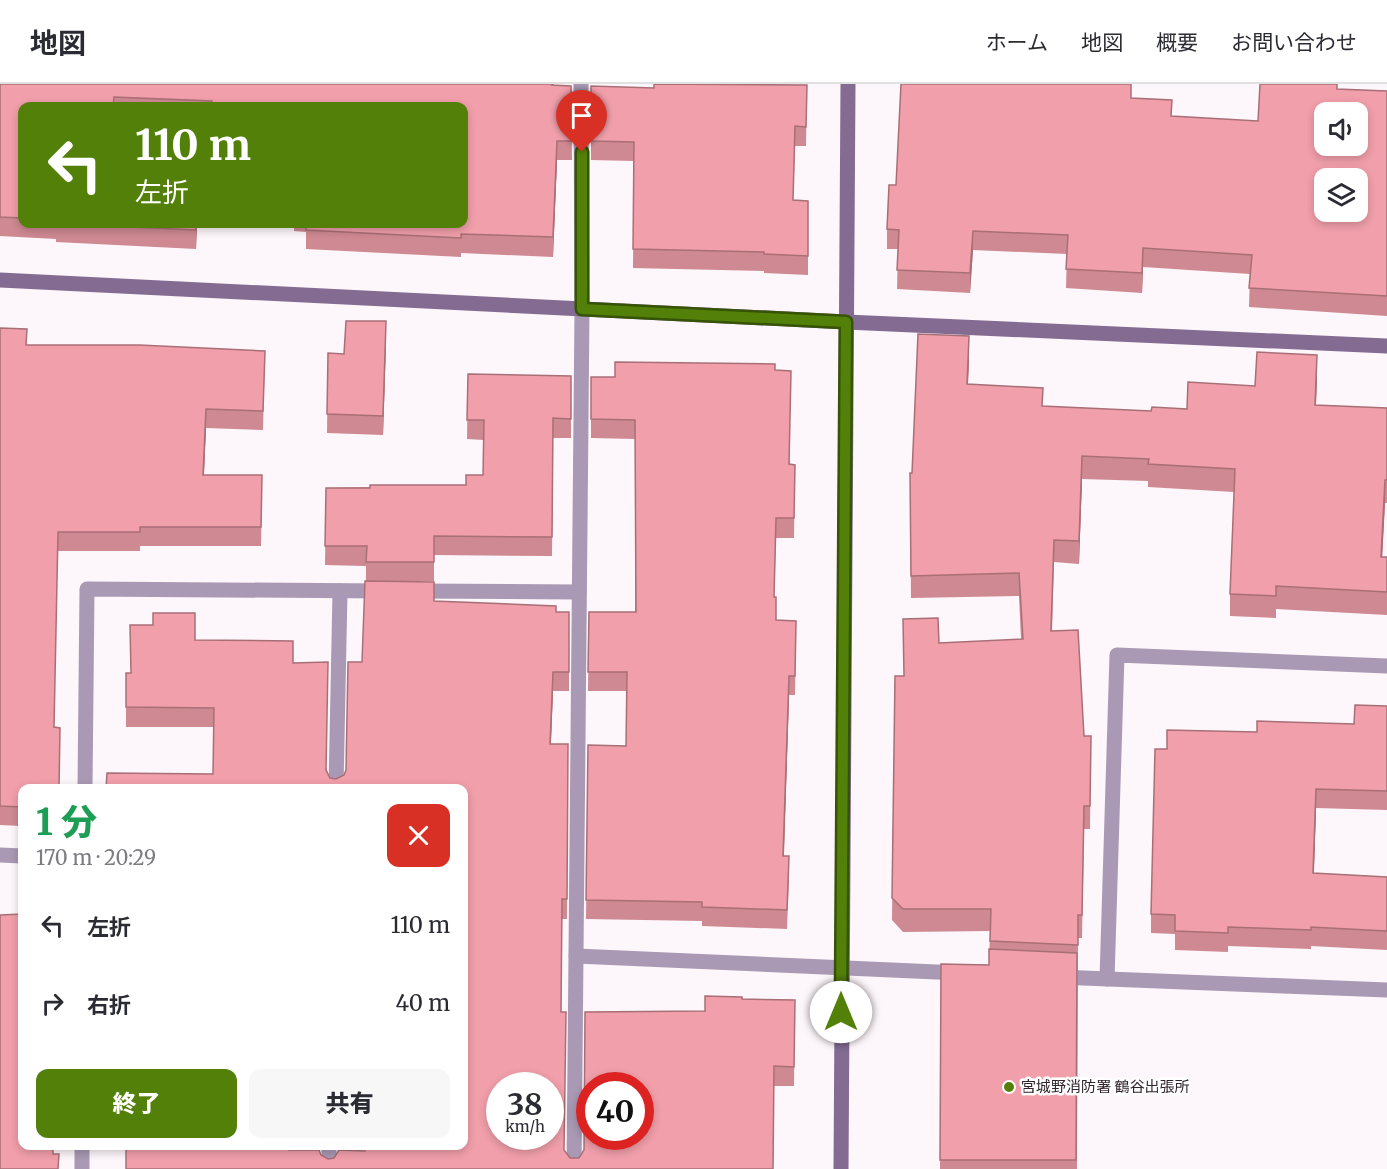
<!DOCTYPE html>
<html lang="ja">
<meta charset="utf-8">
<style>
body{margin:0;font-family:Merriweather,"Noto Sans JP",serif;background:#f7f7f7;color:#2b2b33;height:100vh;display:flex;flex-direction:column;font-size:22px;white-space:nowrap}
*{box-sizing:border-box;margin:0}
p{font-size:20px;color:#7c7c81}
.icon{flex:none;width:33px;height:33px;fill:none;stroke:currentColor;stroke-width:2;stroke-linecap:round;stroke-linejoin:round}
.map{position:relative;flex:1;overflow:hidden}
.sheet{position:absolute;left:18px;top:700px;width:450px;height:366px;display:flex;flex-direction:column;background:#fff;border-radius:12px;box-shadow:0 3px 9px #0003}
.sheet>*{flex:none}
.hud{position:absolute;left:18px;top:18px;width:450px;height:126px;border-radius:12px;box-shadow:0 3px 9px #0003;background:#538009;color:#fff;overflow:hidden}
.controls{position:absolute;left:1314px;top:18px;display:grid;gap:12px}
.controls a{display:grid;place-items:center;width:54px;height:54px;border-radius:12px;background:#fff;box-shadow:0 3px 9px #0003;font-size:30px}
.speed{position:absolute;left:486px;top:988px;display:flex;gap:12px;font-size:30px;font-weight:700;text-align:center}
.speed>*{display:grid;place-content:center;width:78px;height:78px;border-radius:50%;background:#fff;box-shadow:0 3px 9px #0003;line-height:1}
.speed small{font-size:15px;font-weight:400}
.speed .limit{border:9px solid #d22;background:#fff;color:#111}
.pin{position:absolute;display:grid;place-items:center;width:51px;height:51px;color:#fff;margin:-62px -26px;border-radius:50% 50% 50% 0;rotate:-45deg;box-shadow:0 0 6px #0007}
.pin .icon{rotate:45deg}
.me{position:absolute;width:66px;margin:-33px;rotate:0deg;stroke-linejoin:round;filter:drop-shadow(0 0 4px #0008)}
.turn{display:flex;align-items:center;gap:21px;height:126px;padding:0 18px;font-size:27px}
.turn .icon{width:78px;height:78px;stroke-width:2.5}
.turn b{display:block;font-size:42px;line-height:51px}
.round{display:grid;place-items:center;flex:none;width:63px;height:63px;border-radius:12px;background:#f7f7f7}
.summary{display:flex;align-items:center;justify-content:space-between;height:102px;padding:0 18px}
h1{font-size:36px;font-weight:800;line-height:45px;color:#1e9e55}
.button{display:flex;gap:12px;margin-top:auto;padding:12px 18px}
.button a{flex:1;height:69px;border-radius:12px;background:#538009;color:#fff;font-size:24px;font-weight:800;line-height:69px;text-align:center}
.button a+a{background:#f7f7f7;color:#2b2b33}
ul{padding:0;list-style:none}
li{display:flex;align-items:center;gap:18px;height:78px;padding:0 18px}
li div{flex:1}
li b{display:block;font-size:22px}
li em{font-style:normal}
header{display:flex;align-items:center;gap:36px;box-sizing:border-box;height:84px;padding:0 30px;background:#fff;border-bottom:2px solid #e1e1e2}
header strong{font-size:28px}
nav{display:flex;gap:33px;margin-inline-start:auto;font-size:21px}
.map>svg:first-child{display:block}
</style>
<header>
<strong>地図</strong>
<nav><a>ホーム</a><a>地図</a><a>概要</a><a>お問い合わせ</a></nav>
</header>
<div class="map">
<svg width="1387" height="1085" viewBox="0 0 1387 1085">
<rect width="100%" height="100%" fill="#fdf6fa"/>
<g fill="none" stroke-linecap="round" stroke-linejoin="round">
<g stroke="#a999b4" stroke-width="15">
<polyline points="415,507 579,508"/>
<polyline points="85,705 87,505 385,507"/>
<polyline points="336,705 340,507"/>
<polyline points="0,771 22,772"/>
<polyline points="576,872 959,889"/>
<polyline points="1058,893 1387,906"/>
<polyline points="1107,895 1117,571 1387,582"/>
<polyline points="82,1085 82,1062"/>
<polyline points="329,1085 329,1062"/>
<polyline points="574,1085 582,225 581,0"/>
</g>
<g stroke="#836b92" stroke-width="15">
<polyline points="0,196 846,238 1387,262"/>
<polyline points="841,1085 848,0"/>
</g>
</g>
<g fill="#cf8992">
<polygon points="0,0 553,0 553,1 571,2 572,76 557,76 553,173 461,169 461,173 306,165 306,148 294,147 294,140 275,140 464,140 464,22 22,22 22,140 197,140 196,165 56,158 56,155 0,152"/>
<polygon points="793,1 807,1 806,62 795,62 793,116 808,117 808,191 764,189 764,187 633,184 634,77 591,76 591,2 654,4"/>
<polygon points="1337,5 1387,7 1387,232 1249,223 1250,190 1143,183 1142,209 1066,204 1067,170 973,166 970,209 897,205 898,165 887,165 887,145 896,101 1131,14 1172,32 1258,37"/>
<polygon points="0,244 27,261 265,267 263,346 206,344 204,391 262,411 261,462 140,462 140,467 58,467 22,705 22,742 0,741"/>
<polygon points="386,257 383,351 327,349 328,269 344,270"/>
<polygon points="969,275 968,300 1043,322 1151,327 1187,325 1255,302 1317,293 1316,321 1387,324 1387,419 1385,419 1382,473 1387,473 1387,531 1276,525 1276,534 1230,532 1230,510 1234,408 1148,403 1148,397 1082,395 1079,480 1054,478 1052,547 1084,652 1091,652 1090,745 1084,745 1082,854 1078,854 1077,1085 940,1085 941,880 989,881 990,847 903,848 892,836 895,592 904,592 939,559 1021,555 1019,512 911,514 910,389 912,389"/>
<polygon points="775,286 790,380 795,381 794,454 776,454 774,513 776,536 796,537 795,611 789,611 784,772 789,791 787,845 702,842 702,837 586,835 588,661 626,662 627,607 588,607 589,528 635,528 635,355 591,354 591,293 615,293"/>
<polygon points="468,290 571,292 571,354 553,354 552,472 434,471 434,497 366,497 366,482 325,481 326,404 466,401 483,391 483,356 467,355"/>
<polygon points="434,517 556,528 569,528 569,607 553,607 551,660 568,660 567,835 562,835 561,928 564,1066 570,1074 579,1074 705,927 742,915 795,916 794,1002 774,1002 773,1085 126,1085 289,1066 321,1071 328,1075 365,1067 464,705 213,690 214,643 126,643 126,589 131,589 195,556 293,579 327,686 330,694 336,695 344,691 346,686 362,578"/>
<polygon points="1387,622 1387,726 1316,724 1314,789 1387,793 1387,866 1311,862 1311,865 1228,862 1228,868 1175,866 1175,850 1151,849 1151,830 1167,665 1257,648 1354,640"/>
</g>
<g fill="#a96f77">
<polygon points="557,57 557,76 553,173 553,153"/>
<polygon points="196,140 197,140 196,165"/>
<polygon points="973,147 973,166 970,209 970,189"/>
<polygon points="1143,164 1143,183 1142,209 1142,189"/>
<polygon points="386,237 386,257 383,351 383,332"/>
<polygon points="969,252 969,275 967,322 967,300"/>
<polygon points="1317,271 1317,293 1315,343 1315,321"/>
<polygon points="206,325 206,344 203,410 203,391"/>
<polygon points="1082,372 1082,395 1079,480 1079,457"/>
<polygon points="1385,396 1385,419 1381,496 1381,473"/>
<polygon points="553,588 553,607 550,679 550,660"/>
<polygon points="789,592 789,611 783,791 783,772"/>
<polygon points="1316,705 1316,724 1313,809 1313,789"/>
</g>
<g fill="#f19faa" stroke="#a96f77" stroke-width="1.5" fill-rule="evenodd">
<polygon points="0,0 553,0 552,1 571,2 572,57 557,57 553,153 461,150 461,154 306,146 307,140 464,140 464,22 212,22 212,17 114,13 113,22 22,22 22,134 0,133"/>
<polygon points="654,0 807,1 806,43 795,42 793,116 808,117 808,172 764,170 764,168 633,165 634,58 591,57 591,2 654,4"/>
<path d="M901 0H1131V14L1172 16 1171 32 1258 37 1260 0H1337V5L1387 7V212L1249 204 1252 171 1143 164 1142 189 1066 185 1068 151 973 147 970 189 897 186 899 146 887 145 889 101H896ZM1324 28H1358V62H1324ZM1324 94H1358V128H1324Z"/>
<polygon points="67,140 196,140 196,146"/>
<polygon points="346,237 386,237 383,332 327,330 328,269 344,270"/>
<polygon points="0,244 27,245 26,261 139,261 265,267 263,327 206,325 203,391 262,391 261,443 140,443 140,448 58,448 54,643 60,644 59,705 22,705 22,723 0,722"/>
<polygon points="918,250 969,252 967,300 1043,304 1042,322 1151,327 1152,323 1187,325 1188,298 1255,302 1257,268 1317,271 1315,321 1387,324 1387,396 1385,396 1381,473 1387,473 1387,508 1276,502 1276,512 1230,510 1235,385 1148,380 1149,375 1082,372 1079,457 1054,456 1051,547 1078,546 1084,652 1091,652 1090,722 1084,722 1082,831 1078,831 1078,861 990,857 991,825 903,825 892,814 895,592 904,592 903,535 938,534 939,559 1023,555 1019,489 911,492 910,389 912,389"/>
<polygon points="615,278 775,280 775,286 791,287 789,380 795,381 794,434 776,434 774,513 776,513 776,536 796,537 795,592 789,592 783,772 789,772 787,826 702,823 702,818 586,816 588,661 626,662 627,588 588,588 589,528 636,528 635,336 591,335 591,293 615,293"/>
<polygon points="468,290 571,292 571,335 553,334 552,453 434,452 434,478 366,478 367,462 325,462 326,404 370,404 370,401 466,401 466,391 483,391 484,336 467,336"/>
<path d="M365 497 434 498V517L556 522V528H569V588H553L550 660H568L567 815H562L561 928H566L564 1066 570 1074H579L584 1066 585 928 705 927V912L742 913V915L795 916 794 983 774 982 773 1085H126V1062H289V1066H319L321 1071 328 1075 334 1074 339 1066 365 1067V1062H464V705H106L107 689 213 690 214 624 126 623V589H131L130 541H153V529H195V556L293 557V579L328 578 326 686 330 694 336 695 344 691 346 686 348 578H362ZM500 1002H550V1053H500ZM590 1002H640V1053H590Z"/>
<polygon points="1355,621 1387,622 1387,707 1316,705 1313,789 1387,793 1387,847 1311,843 1311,846 1228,843 1228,849 1175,847 1175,831 1151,830 1155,665 1167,665 1167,646 1257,648 1257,637 1354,640"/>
<polygon points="22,830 22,1062 53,1062 53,1070 59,1070 58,1085 0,1085 0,831"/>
<polygon points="989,865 1077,869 1076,1076 940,1076 941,880 989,881"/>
</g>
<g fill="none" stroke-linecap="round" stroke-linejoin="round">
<g stroke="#365306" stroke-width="15">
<polyline id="route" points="582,68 582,225 846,238 841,928"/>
</g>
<use href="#route" stroke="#538009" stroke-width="10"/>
</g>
<circle fill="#538009" stroke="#fff" stroke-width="2" cx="1009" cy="1003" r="6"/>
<g text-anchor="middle" stroke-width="5" stroke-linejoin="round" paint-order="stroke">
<g font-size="15" fill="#31242c" stroke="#fff" text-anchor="start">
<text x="1021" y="1008">宮城野消防署 鶴谷出張所</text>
</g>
</g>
</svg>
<div class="controls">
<a><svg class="icon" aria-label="sound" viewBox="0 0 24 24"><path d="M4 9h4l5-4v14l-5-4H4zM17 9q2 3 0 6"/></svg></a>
<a><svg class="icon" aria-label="layers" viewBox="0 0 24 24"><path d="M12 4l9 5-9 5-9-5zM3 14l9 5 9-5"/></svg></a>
</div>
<div class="speed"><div>38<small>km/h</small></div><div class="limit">40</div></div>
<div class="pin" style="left:582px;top:68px;background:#d93025"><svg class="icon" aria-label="arrive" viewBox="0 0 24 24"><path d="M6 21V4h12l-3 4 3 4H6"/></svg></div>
<svg class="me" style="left:841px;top:928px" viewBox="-20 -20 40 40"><circle r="19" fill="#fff"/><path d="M0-13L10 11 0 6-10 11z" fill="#538009"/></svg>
<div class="hud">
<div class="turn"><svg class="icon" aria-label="left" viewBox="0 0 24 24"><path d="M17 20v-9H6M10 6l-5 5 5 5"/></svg><div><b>110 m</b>左折</div></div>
</div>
<section class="sheet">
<div class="summary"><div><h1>1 分</h1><p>170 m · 20:29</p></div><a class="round" style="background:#d93025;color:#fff"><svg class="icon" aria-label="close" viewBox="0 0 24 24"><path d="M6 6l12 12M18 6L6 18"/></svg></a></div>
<ul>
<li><svg class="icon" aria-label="left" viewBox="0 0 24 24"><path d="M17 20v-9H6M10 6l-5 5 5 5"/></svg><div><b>左折</b></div><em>110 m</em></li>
<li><svg class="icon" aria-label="right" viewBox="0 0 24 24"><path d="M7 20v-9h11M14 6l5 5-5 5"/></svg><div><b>右折</b></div><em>40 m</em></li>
</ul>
<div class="button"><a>終了</a><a>共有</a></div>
</section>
</div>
